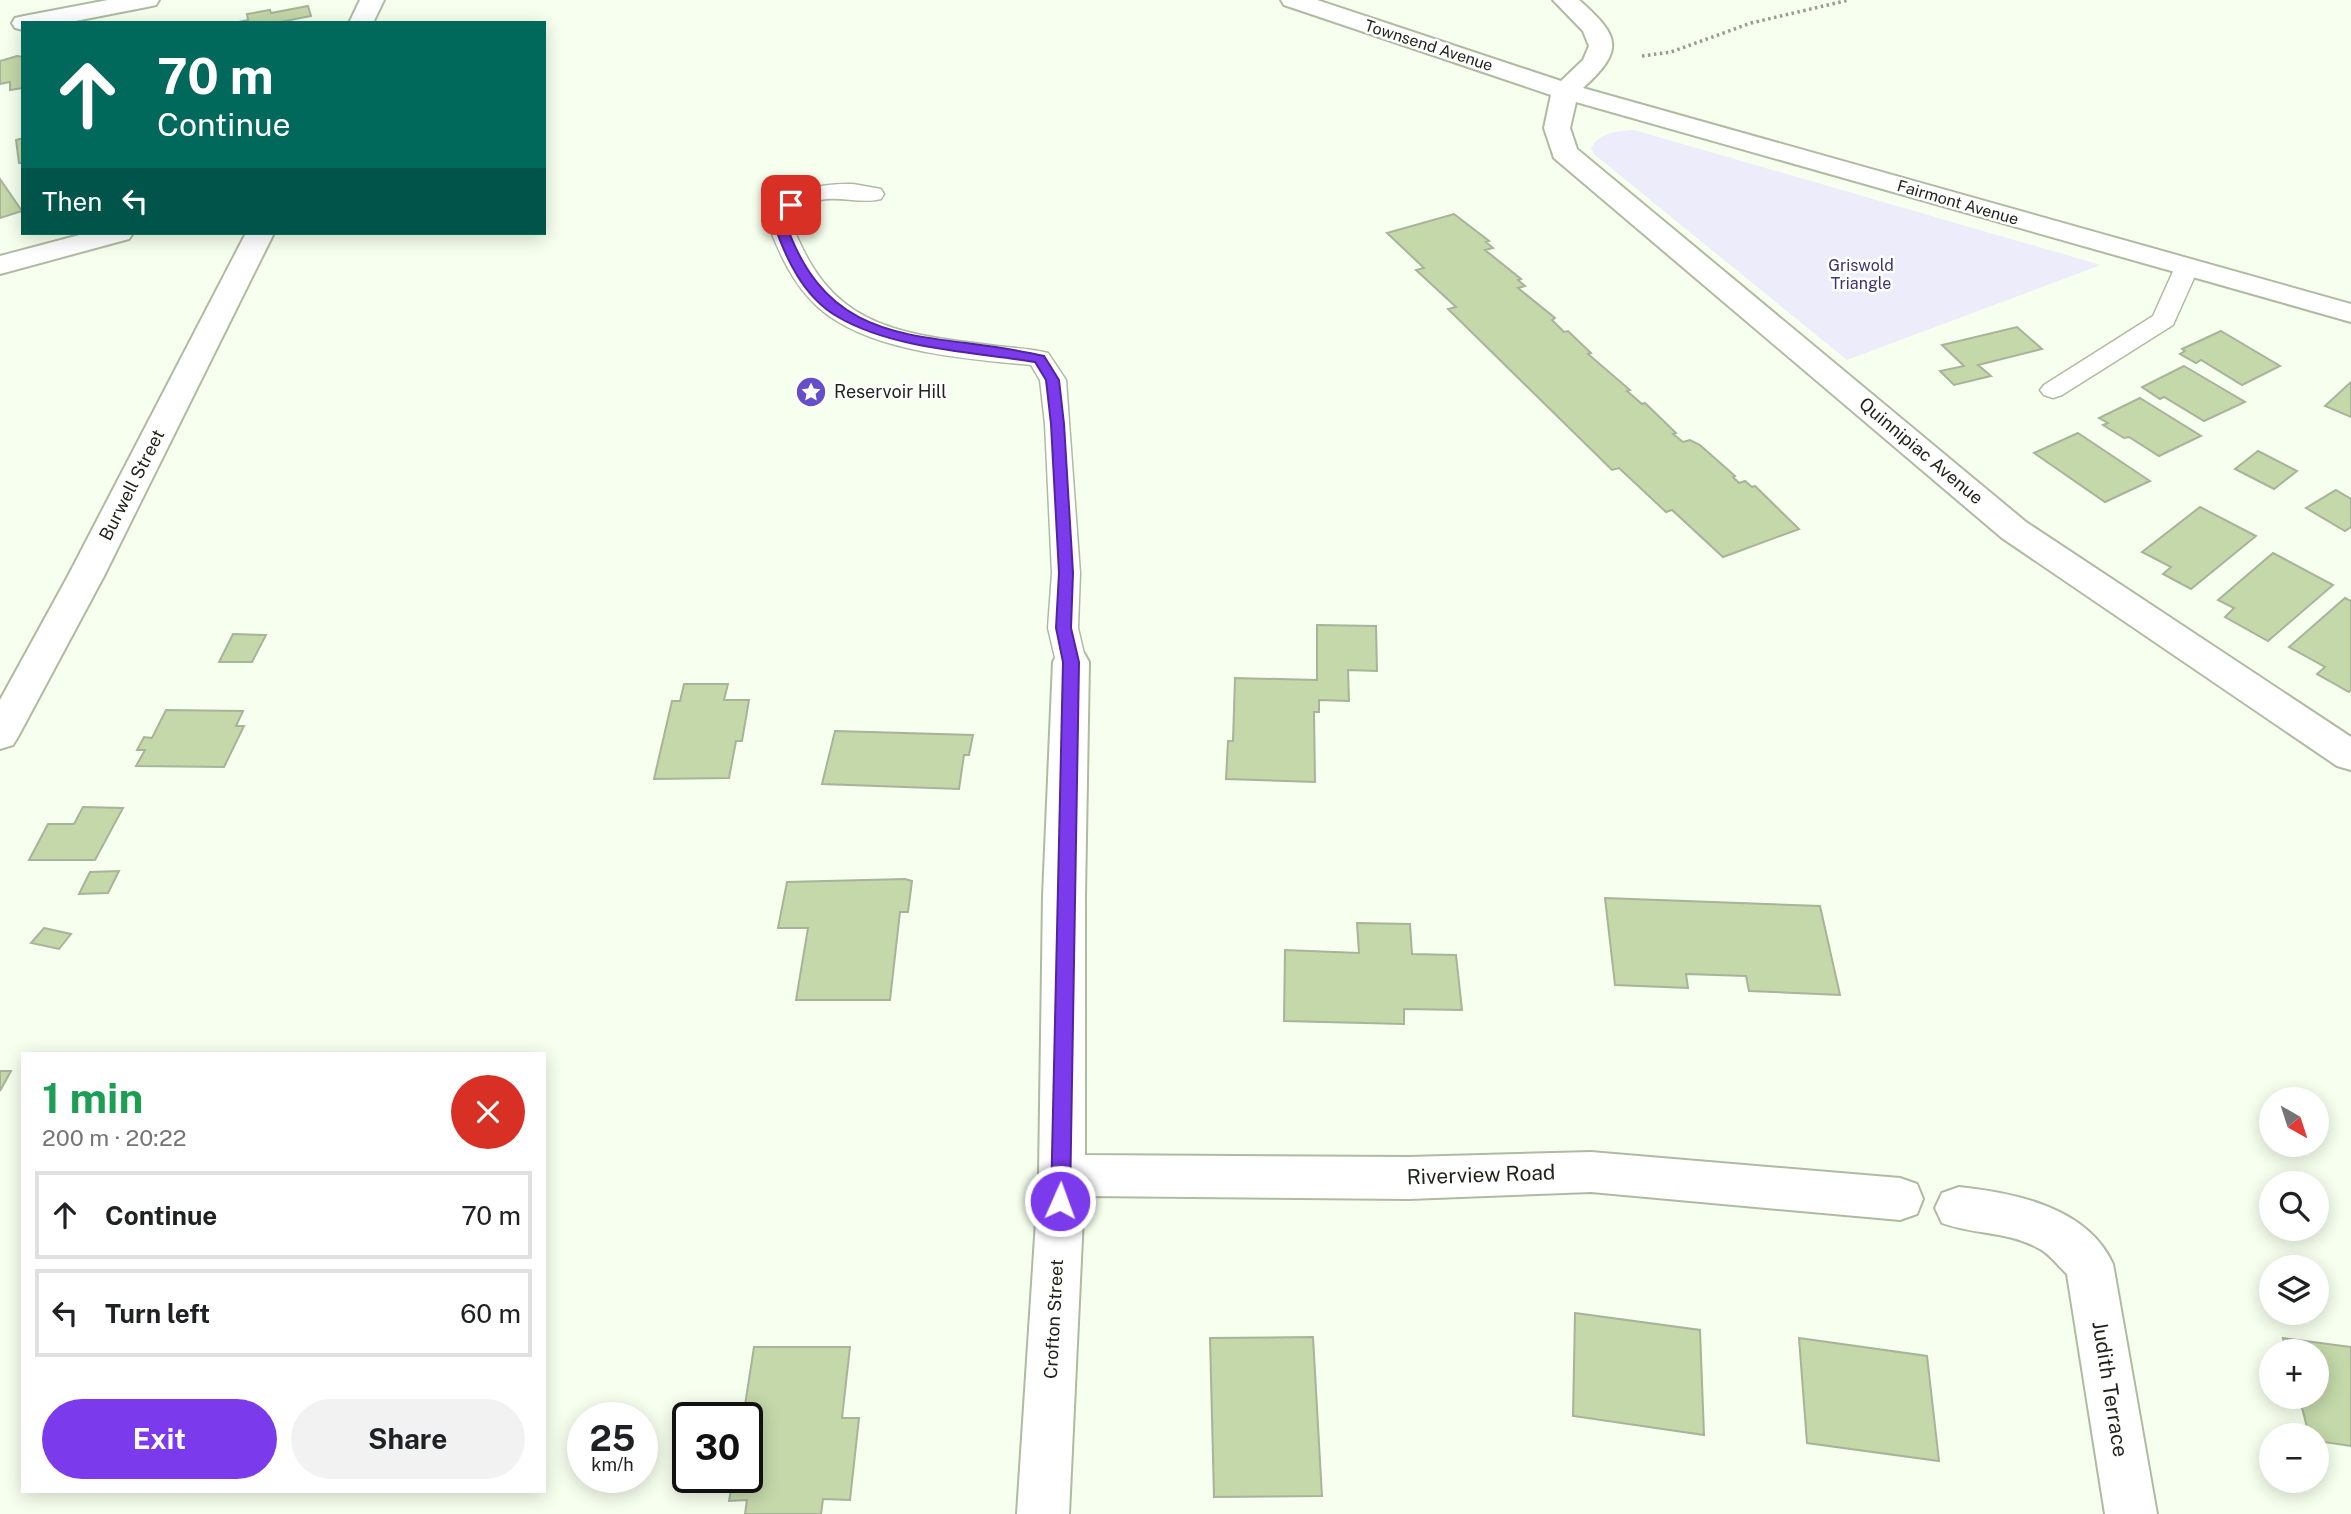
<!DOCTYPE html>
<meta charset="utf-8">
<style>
body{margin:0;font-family:"Public Sans",sans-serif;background:#f2f2f2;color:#202124;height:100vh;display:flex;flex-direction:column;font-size:26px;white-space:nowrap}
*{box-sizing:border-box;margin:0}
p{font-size:23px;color:#757577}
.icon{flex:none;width:38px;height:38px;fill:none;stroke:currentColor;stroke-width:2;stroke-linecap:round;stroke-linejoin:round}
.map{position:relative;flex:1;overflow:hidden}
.details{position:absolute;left:21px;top:1052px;width:525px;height:441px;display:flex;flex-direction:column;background:#fff;border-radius:0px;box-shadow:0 4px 18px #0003}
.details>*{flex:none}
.top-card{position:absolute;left:21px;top:21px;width:525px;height:214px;border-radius:0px;box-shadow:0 4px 18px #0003;background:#00695c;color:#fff;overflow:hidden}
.needle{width:46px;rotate:141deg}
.controls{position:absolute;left:2259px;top:1087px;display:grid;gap:14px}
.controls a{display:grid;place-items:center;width:70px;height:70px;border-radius:50%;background:#fff;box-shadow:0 4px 18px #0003;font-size:35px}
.speed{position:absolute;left:567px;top:1402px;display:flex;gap:14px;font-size:35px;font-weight:700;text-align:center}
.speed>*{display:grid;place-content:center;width:91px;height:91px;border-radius:50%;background:#fff;box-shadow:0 4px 18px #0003;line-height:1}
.speed small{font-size:18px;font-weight:400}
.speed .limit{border:4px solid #111;border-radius:10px;background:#fff;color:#111}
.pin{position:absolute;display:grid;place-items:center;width:60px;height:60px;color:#fff;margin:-30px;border-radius:14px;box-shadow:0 4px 10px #0006}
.me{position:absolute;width:77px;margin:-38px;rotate:2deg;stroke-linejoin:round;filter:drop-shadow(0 0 5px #0008)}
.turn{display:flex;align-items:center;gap:24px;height:147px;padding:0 21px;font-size:32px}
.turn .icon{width:91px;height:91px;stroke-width:2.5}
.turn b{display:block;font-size:49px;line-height:60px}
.then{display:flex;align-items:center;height:66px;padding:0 21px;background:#0003;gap:14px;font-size:26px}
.round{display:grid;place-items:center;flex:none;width:74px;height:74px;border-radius:37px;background:#f2f2f2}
.summary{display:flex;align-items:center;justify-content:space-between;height:119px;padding:0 21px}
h1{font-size:42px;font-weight:700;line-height:52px;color:#1e9e55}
.cta{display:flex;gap:14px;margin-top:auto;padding:14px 21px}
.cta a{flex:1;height:80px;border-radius:42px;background:#7c3aed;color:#fff;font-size:28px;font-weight:700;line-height:80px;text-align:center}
.cta a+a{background:#f2f2f2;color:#202124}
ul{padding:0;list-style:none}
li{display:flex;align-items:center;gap:21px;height:88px;margin:0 14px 10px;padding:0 7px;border:4px solid #e0e0e0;border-radius:0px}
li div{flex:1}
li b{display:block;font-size:26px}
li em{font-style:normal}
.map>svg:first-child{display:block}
</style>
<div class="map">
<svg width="2351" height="1514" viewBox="0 0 2351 1514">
<rect width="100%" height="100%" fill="#f7ffee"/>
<path fill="#ececfb" d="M1634 130 1641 132 2101 265 1847 360 1595 155 1591 149C1599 132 1617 131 1634 130Z"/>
<g fill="#c4d8a9" stroke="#a8b39a" stroke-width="2">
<polygon points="308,6 311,16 275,23 234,23 248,20 247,14 270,10 271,13"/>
<polygon points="17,56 23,57 23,88 10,90 10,82 0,84 0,61"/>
<polygon points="23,138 23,163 19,163 16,140"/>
<polygon points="0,179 22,211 0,218"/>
<polygon points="1454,214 1489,241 1486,242 1493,248 1485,250 1521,279 1518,280 1525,286 1518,288 1555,318 1552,320 1564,332 1568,331 1591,353 1588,354 1630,390 1627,391 1642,404 1645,403 1676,433 1673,434 1683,442 1690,440 1700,445 1735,476 1733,477 1739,483 1745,481 1752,487 1755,486 1799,529 1723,557 1672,510 1666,512 1619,468 1612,470 1448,309 1456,307 1416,270 1424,268 1387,233"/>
<polygon points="2017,327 2042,349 1978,365 1991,376 1954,385 1940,371 1964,366 1942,345"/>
<polygon points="2221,331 2280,366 2242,385 2201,360 2196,363 2180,354 2185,351 2182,349"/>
<polygon points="2184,366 2245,402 2204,421 2164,397 2160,399 2142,387"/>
<polygon points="2351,382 2351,417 2325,406"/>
<polygon points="2140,398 2201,436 2159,456 2129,437 2124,438 2103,425 2108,423 2099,418"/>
<polygon points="2078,433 2150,481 2105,502 2034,453"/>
<polygon points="2258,451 2297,471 2274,489 2235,469"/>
<polygon points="2336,490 2351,499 2351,527 2345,531 2306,508"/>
<polygon points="2200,507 2256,536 2191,589 2163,574 2171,567 2142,552"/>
<polygon points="2273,553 2333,585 2268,641 2225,617 2234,608 2218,600"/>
<polygon points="2345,598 2351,601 2351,690 2349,692 2317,674 2325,667 2289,647"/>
<polygon points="1317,625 1376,626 1377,671 1348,670 1349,701 1319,700 1319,712 1314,712 1315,782 1226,779 1228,741 1233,741 1235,678 1317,680"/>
<polygon points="233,634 266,635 252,662 219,662"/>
<polygon points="684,684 728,684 724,700 749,700 742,741 736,741 729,778 654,779 672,701 680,701"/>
<polygon points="166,710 243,711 236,726 244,726 224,767 136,766 145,750 137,750 144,737 152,738"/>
<polygon points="835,731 973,735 969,755 964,755 959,789 822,784"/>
<polygon points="83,807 123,808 95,860 29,860 48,824 74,824"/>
<polygon points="119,871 108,893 79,894 90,872"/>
<polygon points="905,879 912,881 908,912 900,912 890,1000 796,1000 808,928 778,928 787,882"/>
<polygon points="1605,898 1820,906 1840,995 1749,991 1746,976 1686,974 1688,988 1615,985"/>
<polygon points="1357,923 1410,924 1412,954 1456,955 1462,1010 1404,1009 1404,1024 1284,1021 1285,950 1359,953"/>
<polygon points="44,928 71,934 59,949 31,943"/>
<polygon points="0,1071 11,1071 0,1091"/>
<polygon points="1575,1313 1700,1330 1704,1435 1573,1416"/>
<polygon points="1313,1337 1322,1496 1214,1497 1210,1338"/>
<polygon points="1799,1338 1927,1356 1939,1461 1807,1443"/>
<polygon points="2283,1338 2351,1347 2351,1446 2317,1441 2317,1435 2309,1435 2299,1396 2317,1396 2317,1351 2286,1351"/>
<polygon points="754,1347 850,1347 842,1418 859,1418 850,1500 823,1499 821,1514 745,1514 747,1500 729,1501 733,1477 747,1477 747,1418 743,1418"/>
</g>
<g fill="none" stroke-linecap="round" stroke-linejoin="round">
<g stroke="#afbba1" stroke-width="3">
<g id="lane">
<path d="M853 184 881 189 884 194 881 199C850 207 817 183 791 221 828 324 890 333 989 345 1009 348 1029 348 1048 353L1066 380 1080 573 1078 628 1086 662 1082 669 1071 672 1060 669 1056 662 1048 628 1052 573 1045 424 1040 380 1031 365C967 359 869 352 819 308 793 285 779 253 767 221 789 190 816 183 853 184Z"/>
<polygon points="2187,260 2195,262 2199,267 2173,325 2062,395 2053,398 2044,395 2040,390 2044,385 2153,316 2175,267 2179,262"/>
</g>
</g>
<g stroke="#afbba1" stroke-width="4">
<g id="street">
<polygon points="108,0 159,0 156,5 147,7 65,23 23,23 23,30 15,28 12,23 15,18 24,16"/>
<polygon points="360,0 384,0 373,23 349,23"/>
<polygon points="87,233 133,233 129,239 0,274 0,256"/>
<polygon points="246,233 274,233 104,576 19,735 13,745 0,749 0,700 68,576"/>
<polygon points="1071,649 1084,653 1089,662 1085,896 1085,1155 1409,1157 1591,1152 1900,1178 1917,1184 1923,1199 1917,1214 1900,1220 1591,1192 1409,1199 1084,1196 1069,1514 1017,1514 1039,1175 1043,896 1053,662 1058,653"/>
<path d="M1959 1187C2015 1193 2087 1207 2113 1264L2157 1514H2105L2067 1274C2058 1266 2049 1253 2038 1248 2008 1231 1974 1235 1942 1223L1935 1208 1942 1193Z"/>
</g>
</g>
<g stroke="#afbba1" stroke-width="4">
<path id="secondary" d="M1281 0H1317L1561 81 1583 60 1589 46 1583 31 1553 0H1579C1620 36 1625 50 1583 88L2351 304V322L1576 102 1570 128 1577 149 2026 522 2351 737V770L2337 766 2002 538 1554 158 1544 128 1551 95 1284 5Z"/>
</g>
<polyline stroke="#969c8f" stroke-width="3.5" stroke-dasharray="2.5 3.5" stroke-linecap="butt" points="1642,56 1671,52 1751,23 1849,0"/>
<use href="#lane" fill="#fff" fill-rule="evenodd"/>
<use href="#street" fill="#fff" fill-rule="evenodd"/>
<use href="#secondary" fill="#fff" fill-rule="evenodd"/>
</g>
<path fill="#7c3aed" stroke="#51269a" stroke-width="2" d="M787 202 797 205 785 221C831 357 931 329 1044 356L1059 380 1064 424 1073 573 1071 628 1079 662 1070 1201 1067 1207 1060 1210 1053 1207 1051 1201 1063 662 1056 628 1059 573 1051 424 1046 380 1035 362C972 352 893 349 838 317 803 297 785 257 773 221Z"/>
<defs>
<g id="sight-disc" transform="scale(1.575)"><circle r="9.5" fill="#654ec7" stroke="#fff"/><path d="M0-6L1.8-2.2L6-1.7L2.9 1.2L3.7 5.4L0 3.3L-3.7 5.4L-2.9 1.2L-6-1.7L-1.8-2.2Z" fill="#fff"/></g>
</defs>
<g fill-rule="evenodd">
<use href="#sight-disc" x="811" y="392"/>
</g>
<g text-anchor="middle" stroke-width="5" stroke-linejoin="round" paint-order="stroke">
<g font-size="16" fill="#1f2319" stroke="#fff">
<text transform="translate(1429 45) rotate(18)" y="6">Townsend Avenue</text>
<text transform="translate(1958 202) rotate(16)" y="6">Fairmont Avenue</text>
</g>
<g font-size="16" fill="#3c346e" stroke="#fff">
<text x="1861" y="271">Griswold<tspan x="1861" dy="18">Triangle</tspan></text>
</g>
<g font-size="18" fill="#1f2319" stroke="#fff" text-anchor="start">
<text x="834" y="398">Reservoir Hill</text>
</g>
<g font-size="18" fill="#1f2319" stroke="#fff">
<text transform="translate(1921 451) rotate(40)" y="6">Quinnipiac Avenue</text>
<text transform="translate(132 485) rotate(-63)" y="6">Burwell Street</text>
<text transform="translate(1054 1319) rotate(-87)" y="6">Crofton Street</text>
</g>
<g font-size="21" fill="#1f2319" stroke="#fff">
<text transform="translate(1481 1175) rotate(-2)" y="7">Riverview Road</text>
<text transform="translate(2110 1389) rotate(81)" y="7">Judith Terrace</text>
</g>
</g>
</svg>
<div class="controls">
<a><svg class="needle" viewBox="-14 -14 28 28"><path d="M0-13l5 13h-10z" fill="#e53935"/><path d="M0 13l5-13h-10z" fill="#757577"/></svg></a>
<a><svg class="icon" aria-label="search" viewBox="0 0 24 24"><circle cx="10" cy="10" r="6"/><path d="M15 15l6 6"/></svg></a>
<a><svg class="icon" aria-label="layers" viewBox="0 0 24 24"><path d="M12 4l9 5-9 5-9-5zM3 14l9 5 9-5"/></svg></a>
<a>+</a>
<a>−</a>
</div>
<div class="speed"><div>25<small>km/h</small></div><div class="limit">30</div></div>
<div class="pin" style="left:791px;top:205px;background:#d93025"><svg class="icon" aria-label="arrive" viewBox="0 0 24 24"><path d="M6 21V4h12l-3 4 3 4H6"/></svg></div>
<svg class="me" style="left:1060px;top:1201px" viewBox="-20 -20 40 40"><circle r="17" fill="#7c3aed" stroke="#fff" stroke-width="3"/><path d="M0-11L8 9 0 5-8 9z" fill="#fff"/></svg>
<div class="top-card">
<div class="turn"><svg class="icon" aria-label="ahead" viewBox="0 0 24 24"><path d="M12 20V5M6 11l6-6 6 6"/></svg><div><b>70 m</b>Continue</div></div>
<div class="then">Then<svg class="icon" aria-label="left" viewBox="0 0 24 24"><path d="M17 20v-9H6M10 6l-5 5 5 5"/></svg></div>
</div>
<section class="details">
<div class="summary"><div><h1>1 min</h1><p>200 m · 20:22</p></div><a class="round" style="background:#d93025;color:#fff"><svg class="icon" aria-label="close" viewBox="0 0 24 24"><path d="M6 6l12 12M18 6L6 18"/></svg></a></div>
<ul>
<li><svg class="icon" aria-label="ahead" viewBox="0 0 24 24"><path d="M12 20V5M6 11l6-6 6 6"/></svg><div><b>Continue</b></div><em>70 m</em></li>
<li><svg class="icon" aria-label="left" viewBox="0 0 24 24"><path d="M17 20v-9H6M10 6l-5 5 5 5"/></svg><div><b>Turn left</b></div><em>60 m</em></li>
</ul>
<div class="cta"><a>Exit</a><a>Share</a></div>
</section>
</div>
